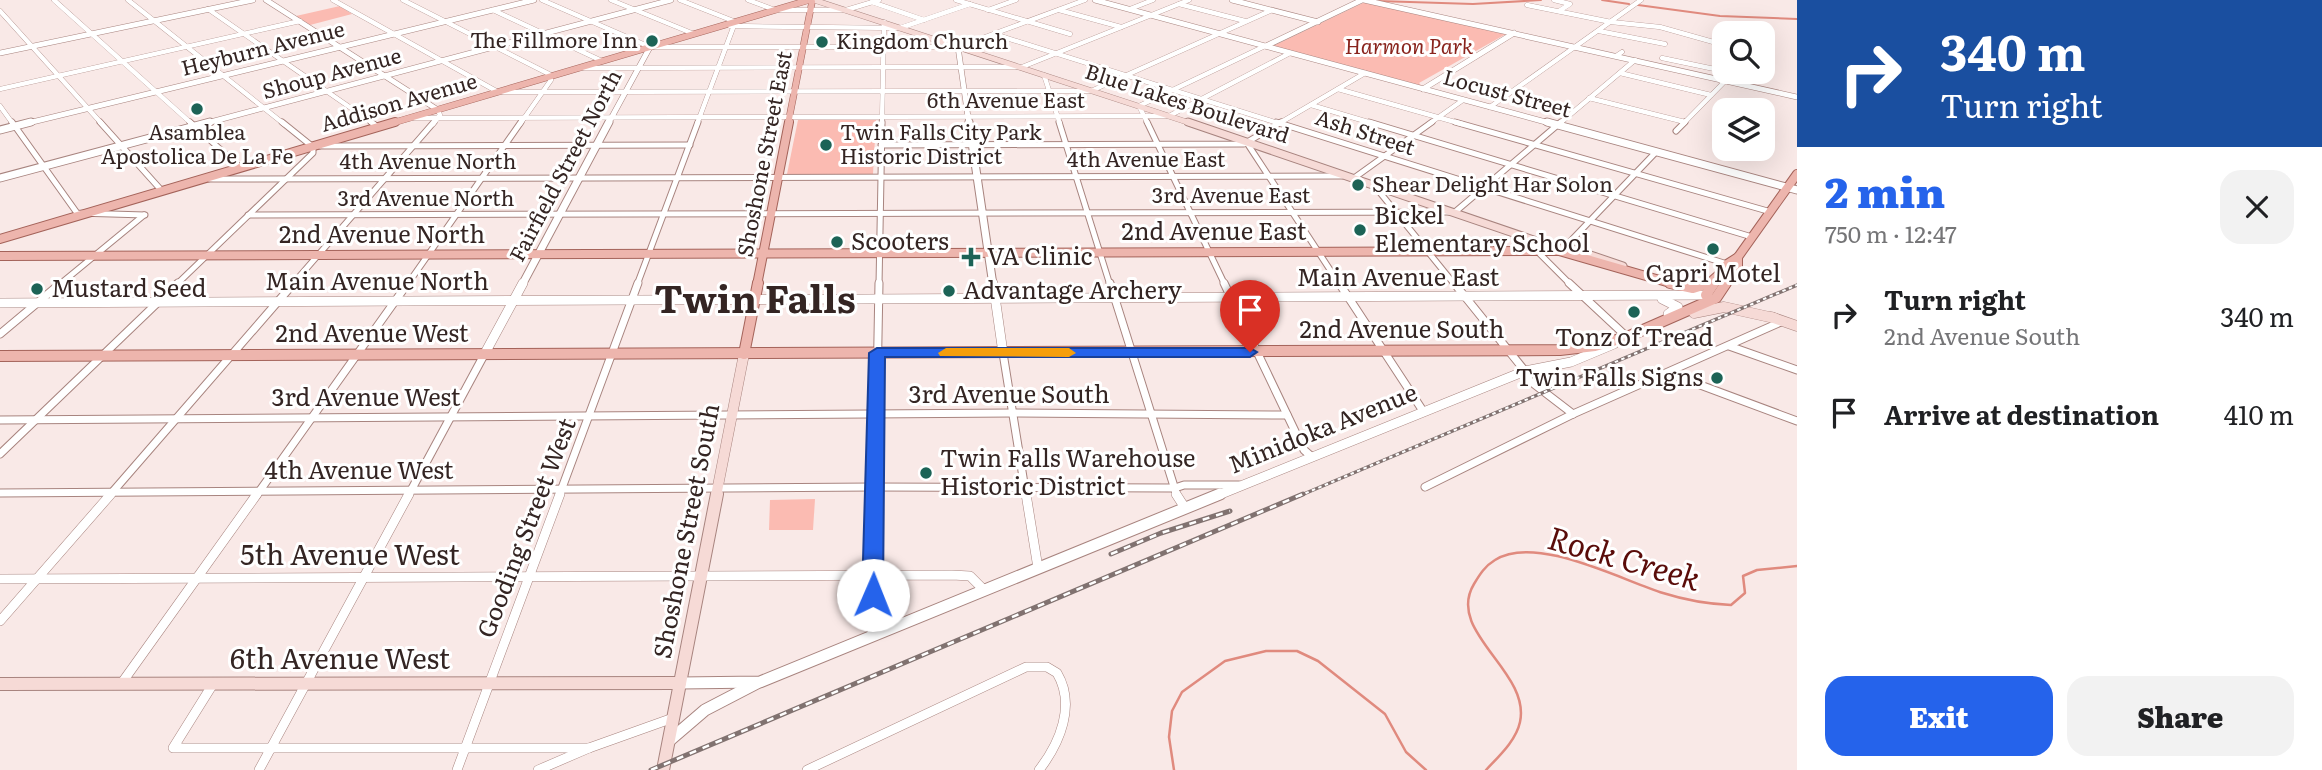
<!DOCTYPE html>
<meta charset="utf-8">
<style>
body{margin:0;font-family:Literata,serif;background:#f2f2f2;color:#202124;height:100vh;display:flex;flex-direction:column;font-size:26px;white-space:nowrap}
*{box-sizing:border-box;margin:0}
p{font-size:23px;color:#757577}
.icon{flex:none;width:38px;height:38px;fill:none;stroke:currentColor;stroke-width:2;stroke-linecap:round;stroke-linejoin:round}
.map{position:relative;flex:1;overflow:hidden}
.details{display:flex;flex-direction:column;background:#fff;width:525px}
.details>*{flex:none}
.guide{background:#1a4fa0;color:#fff;overflow:hidden}
.fabs{position:absolute;left:1712px;top:21px;display:grid;gap:14px}
.fabs a{display:grid;place-items:center;width:63px;height:63px;border-radius:14px;background:#fff;box-shadow:0 7px 28px #0002;font-size:35px}
.pin{position:absolute;display:grid;place-items:center;width:60px;height:60px;color:#fff;margin:-72px -30px;border-radius:50% 50% 50% 0;rotate:-45deg;box-shadow:0 0 7px #0007}
.pin .icon{rotate:45deg}
.me{position:absolute;width:77px;margin:-38px;rotate:1deg;stroke-linejoin:round;filter:drop-shadow(0 0 5px #0008)}
.turn{display:flex;align-items:center;gap:24px;height:147px;padding:0 28px;font-size:32px}
.turn .icon{width:91px;height:91px;stroke-width:2.5}
.turn b{display:block;font-size:49px;line-height:60px}
.round{display:grid;place-items:center;flex:none;width:74px;height:74px;border-radius:21px;background:#f2f2f2}
.head{display:flex;align-items:center;justify-content:space-between;height:119px;padding:0 28px}
h1{font-size:42px;font-weight:800;line-height:52px;color:#2563eb}
.action{display:flex;gap:14px;margin-top:auto;padding:14px 28px}
.action a{flex:1;height:80px;border-radius:21px;background:#2563eb;color:#fff;font-size:28px;font-weight:800;line-height:80px;text-align:center}
.action a+a{background:#f2f2f2;color:#202124}
ul{padding:0;list-style:none}
li{display:flex;align-items:center;gap:21px;height:98px;padding:0 28px}
li div{flex:1}
li b{display:block;font-size:26px}
li em{font-style:normal}
main{display:flex;flex:1;min-height:0}
.map>svg:first-child{display:block}
</style>
<main>
<div class="map">
<svg width="1797" height="770" viewBox="0 0 1797 770">
<rect width="100%" height="100%" fill="#f9e9e7"/>
<g fill="#fbbbb2">
<polygon points="1365,2 1506,34 1419,83 1422,86 1273,46"/>
<polygon points="340,6 352,14 310,25 296,16"/>
<polygon points="798,120 876,120 873,174 787,174"/>
<polygon points="815,499 813,530 769,530 770,500"/>
</g>
<g fill="none" stroke-linecap="round" stroke-linejoin="round">
<g stroke="#e08a7e" stroke-width="2">
<polyline points="1602,0 1629,4"/>
<polyline points="1378,1 1473,4 1541,0"/>
<polyline points="1638,5 1720,16 1797,19"/>
</g>
<g stroke="#e08a7e" stroke-width="2.5">
<polyline points="1174,770 1169,737 1172,711 1182,692 1225,661 1266,651 1297,651 1318,661 1385,714 1406,752 1426,770"/>
<path d="M1486 770C1498 757 1516 741 1520 722 1531 671 1445 632 1474 584 1480 574 1485 566 1495 560 1536 534 1621 580 1663 593 1685 600 1708 604 1731 605L1745 593 1743 576 1757 570 1797 566"/>
</g>
<g stroke="#a8847f" stroke-width="5">
<g id="minor-far3">
<polyline points="54,0 192,124"/>
<polyline points="128,0 284,124"/>
<polyline points="333,0 498,92 1091,91 1272,10"/>
<polyline points="403,0 549,74 551,80 520,124"/>
<polyline points="542,0 650,47 958,47 1085,0"/>
<polyline points="611,0 694,34"/>
<polyline points="680,0 736,22"/>
<polyline points="748,0 775,10 809,10"/>
<polyline points="956,0 1070,34"/>
<polyline points="1554,0 1570,4 1559,11"/>
<polyline points="872,2 924,20"/>
<polyline points="1179,4 1245,21"/>
<polyline points="1527,5 1611,22 1660,27 1724,45"/>
<polyline points="208,9 374,124"/>
<polyline points="1130,9 1153,0"/>
<polyline points="493,10 602,61"/>
<polyline points="814,10 846,10 879,0"/>
<polyline points="988,10 1016,0"/>
<polyline points="1059,10 1121,27"/>
<polyline points="0,11 102,124"/>
<polyline points="730,26 900,28 970,4"/>
<polyline points="1599,31 1665,44"/>
<polyline points="994,34 1281,124"/>
<polyline points="1616,56 1622,52"/>
<polyline points="1662,58 1724,71"/>
<polyline points="580,68 1022,67 1189,0"/>
<polyline points="1620,73 1711,95"/>
<polyline points="1044,75 1060,124"/>
<polyline points="0,89 300,21"/>
<polyline points="1338,89 1462,124"/>
<polyline points="1589,98 1685,122"/>
<polyline points="1311,105 1375,124"/>
<polyline points="0,106 13,124"/>
<polyline points="1490,107 1641,0"/>
<polyline points="410,118 1169,116 1290,53"/>
<polyline points="433,124 440,115 438,110"/>
<polyline points="697,124 733,28"/>
<polyline points="882,124 884,22"/>
<polyline points="1148,124 1139,106 1265,46"/>
<polyline points="1278,124 1365,73"/>
<polyline points="1429,124 1463,100"/>
<polyline points="1559,124 1635,60"/>
<polyline points="1683,124 1734,72"/>
</g>
</g>
<g stroke="#a8847f" stroke-width="7">
<g id="minor-far2">
<polyline points="12,122 77,213 145,215"/>
<polyline points="100,122 162,191"/>
<polyline points="190,122 241,168"/>
<polyline points="282,122 313,147"/>
<polyline points="371,122 378,127"/>
<polyline points="1059,122 1110,285"/>
<polyline points="1147,122 1225,285"/>
<polyline points="1276,122 1727,264"/>
<polyline points="1369,122 1752,237"/>
<polyline points="1455,122 1771,212"/>
<polyline points="1676,131 1685,122"/>
<polyline points="1247,143 1340,285"/>
<polyline points="881,145 1244,144 1281,122"/>
<polyline points="320,146 690,145"/>
<polyline points="1354,178 1432,122"/>
<polyline points="209,179 1342,176"/>
<polyline points="1373,184 1455,285"/>
<polyline points="248,215 1455,212 1561,122"/>
<polyline points="1522,236 1571,285"/>
<polyline points="1562,250 1656,152"/>
<polyline points="59,285 144,215"/>
<polyline points="176,285 313,153 313,147"/>
<polyline points="292,285 434,122"/>
<polyline points="407,285 521,122"/>
<polyline points="637,285 698,122"/>
<polyline points="879,285 882,122"/>
</g>
</g>
<g stroke="#a8847f" stroke-width="9">
<g id="minor-far1">
<polyline points="1110,283 1177,496"/>
<polyline points="1224,283 1304,450 1312,457"/>
<polyline points="1339,283 1423,411"/>
<polyline points="1454,283 1525,371 1530,381 1573,414"/>
<polyline points="1569,283 1627,337"/>
<polyline points="0,334 61,283"/>
<polyline points="1729,346 1797,370"/>
<polyline points="1003,353 1026,496"/>
<polyline points="1668,373 1797,421"/>
<polyline points="0,420 1013,413 1287,415"/>
<polyline points="0,454 178,283"/>
<polyline points="1425,487 1573,414 1783,321"/>
<polyline points="0,493 874,487 1175,488 1184,485 1239,485"/>
<polyline points="109,496 294,283"/>
<polyline points="256,496 408,283"/>
<polyline points="408,496 484,355"/>
<polyline points="559,496 638,283"/>
<polyline points="875,496 879,283"/>
</g>
</g>
<g stroke="#a8847f" stroke-width="10">
<g id="minor">
<polyline points="1026,494 1038,568"/>
<polyline points="1176,494 1185,508"/>
<polyline points="0,579 952,575 970,576 983,589"/>
<polyline points="0,621 111,494"/>
<polyline points="872,634 875,494"/>
<polyline points="121,684 257,494"/>
<polyline points="213,684 173,748 589,748"/>
<polyline points="259,770 409,494"/>
<polyline points="457,770 560,494"/>
<polyline points="538,770 589,748 673,718"/>
<path d="M807 770 1026 667H1047L1057 673C1076 705 1060 743 1039 770"/>
</g>
</g>
<g stroke="#a8847f" stroke-width="6">
<g id="tertiary-far3">
<polyline points="266,0 438,110"/>
<polyline points="1095,0 1553,124"/>
<polyline points="1232,0 1318,22"/>
<polyline points="1364,0 1797,97"/>
<polyline points="1266,46 1362,0"/>
<polyline points="958,47 969,124"/>
<polyline points="0,53 253,0"/>
<polyline points="1423,89 1514,33"/>
<polyline points="24,124 534,0"/>
<polyline points="203,124 671,0"/>
<polyline points="608,124 650,47"/>
</g>
</g>
<g stroke="#a8847f" stroke-width="9">
<g id="tertiary-far2">
<polyline points="969,122 993,285"/>
<polyline points="1547,122 1797,190"/>
<polyline points="0,130 31,122"/>
<polyline points="0,178 210,122"/>
<polyline points="522,285 609,122"/>
</g>
</g>
<g stroke="#a8847f" stroke-width="10">
<g id="tertiary-far1">
<polyline points="993,283 1003,353"/>
<polyline points="1662,299 1678,307 1668,314"/>
<polyline points="0,303 1706,295"/>
<polyline points="484,355 523,283"/>
<polyline points="1216,496 1525,371 1571,362 1614,344"/>
</g>
</g>
<g stroke="#a8847f" stroke-width="13">
<g id="tertiary">
<polyline points="680,683 760,682 1220,494"/>
<polyline points="670,740 705,710 757,683"/>
</g>
</g>
<g stroke="#a8847f" stroke-width="6">
<polyline id="secondary-far3" points="814,0 1193,124"/>
</g>
<g stroke="#a8847f" stroke-width="9">
<g id="secondary-far2">
<polyline points="1188,122 1569,252"/>
<polyline points="1564,246 1623,266"/>
</g>
</g>
<g stroke="#a8847f" stroke-width="11">
<g id="secondary-far1">
<polyline points="1694,313 1724,307 1774,318"/>
<polyline points="1771,317 1797,326"/>
<polyline points="716,496 744,354"/>
</g>
</g>
<g stroke="#a8847f" stroke-width="14">
<g id="secondary">
<polyline points="0,684 680,683"/>
<polyline points="663,770 717,494"/>
</g>
</g>
<g stroke="#a4635a" stroke-width="7">
<g id="primary-far2">
<polyline points="389,124 809,0"/>
<polyline points="788,124 812,2"/>
</g>
</g>
<g stroke="#a4635a" stroke-width="10">
<g id="primary-far1">
<polyline points="0,239 395,122"/>
<polyline points="0,256 1559,251 1677,285"/>
<polyline points="757,285 789,122"/>
<polyline points="1707,285 1725,269"/>
<polyline points="1713,285 1727,264 1738,257 1797,174"/>
<polyline points="1725,285 1738,267 1738,257"/>
</g>
</g>
<g stroke="#a4635a" stroke-width="12">
<g id="primary">
<polyline points="1670,283 1693,288 1709,283"/>
<polyline points="1706,295 1714,283"/>
<polyline points="744,354 758,283"/>
<polyline points="0,356 1560,350 1595,346 1627,337 1716,298 1726,283"/>
</g>
</g>
<use href="#minor-far3" stroke="#fff" stroke-width="4.5"/>
<use href="#minor-far2" stroke="#fff" stroke-width="5"/>
<use href="#minor-far1" stroke="#fff" stroke-width="7"/>
<use href="#minor" stroke="#fff" stroke-width="9"/>
<use href="#tertiary-far3" stroke="#fff" stroke-width="5"/>
<use href="#tertiary-far2" stroke="#fff" stroke-width="7"/>
<use href="#tertiary-far1" stroke="#fff" stroke-width="9"/>
<use href="#tertiary" stroke="#fff" stroke-width="11"/>
<use href="#secondary-far3" stroke="#f6dad6" stroke-width="5"/>
<use href="#secondary-far2" stroke="#f6dad6" stroke-width="7"/>
<use href="#secondary-far1" stroke="#f6dad6" stroke-width="10"/>
<use href="#secondary" stroke="#f6dad6" stroke-width="12"/>
<use href="#primary-far2" stroke="#edb5ad" stroke-width="6"/>
<use href="#primary-far1" stroke="#edb5ad" stroke-width="8"/>
<use href="#primary" stroke="#edb5ad" stroke-width="10"/>
<g stroke="#817270" stroke-width="3.5">
<polyline id="rail-far1" points="1299,496 1797,285"/>
</g>
<g stroke="#817270" stroke-width="5">
<g id="rail">
<polyline points="1111,554 1161,533 1230,511"/>
<polyline points="651,770 1303,494"/>
</g>
</g>
<use href="#rail-far1" stroke="#fff" stroke-width="2" stroke-dasharray="3.5" stroke-linecap="butt"/>
<use href="#rail" stroke="#fff" stroke-width="2.5" stroke-dasharray="7" stroke-linecap="butt"/>
</g>
<polygon fill="#2563eb" stroke="#184099" stroke-width="2" points="877,348 1250,348 1257,352 1250,357 885,357 883,595 880,601 873,603 865,601 862,595 869,353"/>
<polygon fill="#f59e0b" points="946,348 1069,348 1076,353 1069,357 940,356 938,353"/>
<g fill="#1c6356" stroke="#fff" stroke-width="2.5">
<circle cx="652" cy="41" r="7"/>
<circle cx="822" cy="42" r="7"/>
<circle cx="197" cy="109" r="7"/>
<circle cx="826" cy="145" r="7"/>
<circle cx="1358" cy="185" r="7"/>
<circle cx="1360" cy="230" r="7"/>
<circle cx="837" cy="242" r="7"/>
<circle cx="1713" cy="249" r="7"/>
<path d="M967.5 246.5h7v7h7v7h-7v7h-7v-7h-7v-7h7z"/>
<circle cx="37" cy="289" r="7"/>
<circle cx="949" cy="291" r="7"/>
<circle cx="1634" cy="312" r="7"/>
<circle cx="1717" cy="378" r="7"/>
<circle cx="926" cy="473" r="7"/>
</g>
<g text-anchor="middle" stroke-width="6" stroke-linejoin="round" paint-order="stroke">
<g font-size="21" fill="#342523" stroke="#fff" text-anchor="start">
<text x="638" y="48" text-anchor="end">The Fillmore Inn</text>
<text x="836" y="49">Kingdom Church</text>
<text x="197" y="140" text-anchor="middle">Asamblea<tspan x="197" dy="24">Apostolica De La Fe</tspan></text>
<text x="840" y="140">Twin Falls City Park<tspan x="840" dy="24">Historic District</tspan></text>
<text x="1372" y="192">Shear Delight Har Solon</text>
</g>
<g font-size="21" font-style="italic" fill="#89241d" stroke="#fff">
<text x="1409" y="54">Harmon Park</text>
</g>
<g font-size="21" fill="#342523" stroke="#fff">
<text transform="translate(263 49) rotate(-14)" y="7">Heyburn Avenue</text>
<text transform="translate(332 74) rotate(-15)" y="7">Shoup Avenue</text>
<text transform="translate(1507 94) rotate(15)" y="7">Locust Street</text>
<text x="1006" y="108">6th Avenue East</text>
<text transform="translate(399 103) rotate(-16)" y="7">Addison Avenue</text>
<text transform="translate(1187 104) rotate(18)" y="7">Blue Lakes Boulevard</text>
<text transform="translate(1365 133) rotate(18)" y="7">Ash Street</text>
<text transform="translate(765 154) rotate(-79)" y="7">Shoshone Street East</text>
<text x="1146" y="167">4th Avenue East</text>
<text x="428" y="169">4th Avenue North</text>
<text transform="translate(566 166) rotate(-62)" y="7">Fairfield Street North</text>
<text x="1231" y="203">3rd Avenue East</text>
<text x="426" y="206">3rd Avenue North</text>
</g>
<g font-size="24" fill="#342523" stroke="#fff" text-anchor="start">
<text x="1374" y="224">Bickel<tspan x="1374" dy="28">Elementary School</tspan></text>
<text x="851" y="250">Scooters</text>
<text x="987" y="265">VA Clinic</text>
<text x="1713" y="282" text-anchor="middle">Capri Motel</text>
<text x="51" y="297">Mustard Seed</text>
<text x="963" y="299">Advantage Archery</text>
<text x="1634" y="346" text-anchor="middle">Tonz of Tread</text>
<text x="1703" y="386" text-anchor="end">Twin Falls Signs</text>
<text x="940" y="467">Twin Falls Warehouse<tspan x="940" dy="28">Historic District</tspan></text>
</g>
<g font-size="24" fill="#342523" stroke="#fff">
<text x="1214" y="240">2nd Avenue East</text>
<text x="382" y="243">2nd Avenue North</text>
<text x="1398" y="286">Main Avenue East</text>
<text x="377" y="290">Main Avenue North</text>
<text x="1402" y="338">2nd Avenue South</text>
<text x="372" y="342">2nd Avenue West</text>
<text x="1009" y="403">3rd Avenue South</text>
<text x="366" y="406">3rd Avenue West</text>
<text transform="translate(1323 429) rotate(-22)" y="8">Minidoka Avenue</text>
<text x="359" y="479">4th Avenue West</text>
<text transform="translate(527 528) rotate(-69)" y="8">Gooding Street West</text>
<text transform="translate(687 531) rotate(-79)" y="8">Shoshone Street South</text>
</g>
<g font-size="28" fill="#342523" stroke="#fff">
<text x="350" y="565">5th Avenue West</text>
<text x="340" y="669">6th Avenue West</text>
</g>
<g font-size="32" font-style="italic" fill="#5a0c09" stroke="#fff">
<text transform="translate(1624 559) rotate(16)" y="11">Rock Creek</text>
</g>
<g font-size="38" font-weight="bold" fill="#342523" stroke="#fff">
<text x="755" y="313">Twin Falls</text>
</g>
</g>
</svg>
<div class="fabs">
<a><svg class="icon" aria-label="search" viewBox="0 0 24 24"><circle cx="10" cy="10" r="6"/><path d="M15 15l6 6"/></svg></a>
<a><svg class="icon" aria-label="layers" viewBox="0 0 24 24"><path d="M12 4l9 5-9 5-9-5zM3 14l9 5 9-5"/></svg></a>
</div>
<div class="pin" style="left:1250px;top:352px;background:#d93025"><svg class="icon" aria-label="arrive" viewBox="0 0 24 24"><path d="M6 21V4h12l-3 4 3 4H6"/></svg></div>
<svg class="me" style="left:873px;top:595px" viewBox="-20 -20 40 40"><circle r="19" fill="#fff"/><path d="M0-13L10 11 0 6-10 11z" fill="#2563eb"/></svg>
</div>
<section class="details">
<div class="guide">
<div class="turn"><svg class="icon" aria-label="right" viewBox="0 0 24 24"><path d="M7 20v-9h11M14 6l5 5-5 5"/></svg><div><b>340 m</b>Turn right</div></div>
</div>
<div class="head"><div><h1>2 min</h1><p>750 m · 12:47</p></div><a class="round"><svg class="icon" aria-label="close" viewBox="0 0 24 24"><path d="M6 6l12 12M18 6L6 18"/></svg></a></div>
<ul>
<li><svg class="icon" aria-label="right" viewBox="0 0 24 24"><path d="M7 20v-9h11M14 6l5 5-5 5"/></svg><div><b>Turn right</b><p>2nd Avenue South</p></div><em>340 m</em></li>
<li><svg class="icon" aria-label="arrive" viewBox="0 0 24 24"><path d="M6 21V4h12l-3 4 3 4H6"/></svg><div><b>Arrive at destination</b></div><em>410 m</em></li>
</ul>
<div class="action"><a>Exit</a><a>Share</a></div>
</section>
</main>
